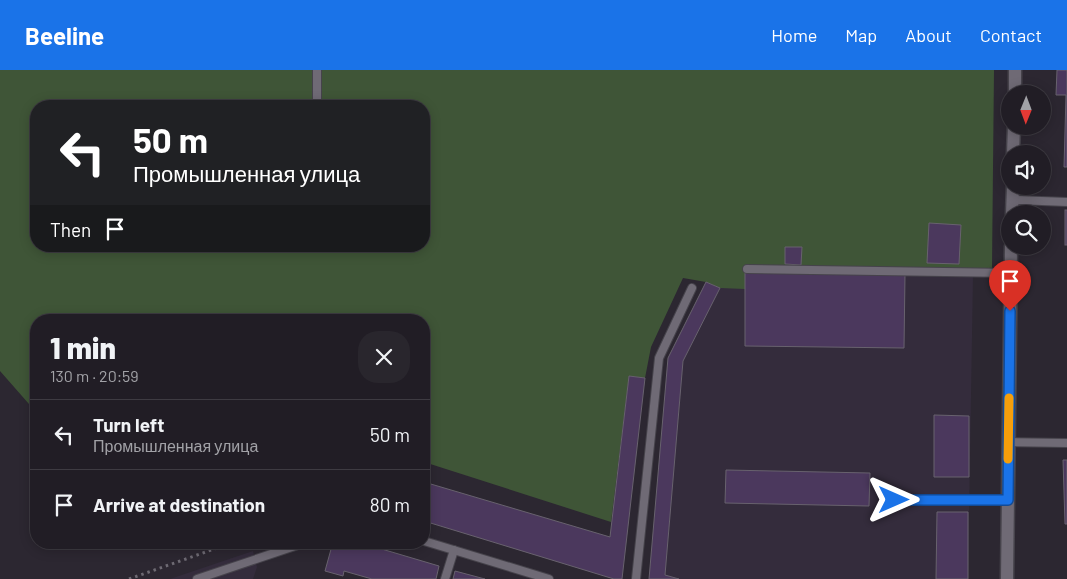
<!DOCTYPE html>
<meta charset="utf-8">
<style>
body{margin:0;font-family:Barlow,sans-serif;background:#29262d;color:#f1f3f6;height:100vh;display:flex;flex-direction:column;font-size:19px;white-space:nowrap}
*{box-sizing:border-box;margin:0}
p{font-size:16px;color:#a2a2a7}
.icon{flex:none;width:28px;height:28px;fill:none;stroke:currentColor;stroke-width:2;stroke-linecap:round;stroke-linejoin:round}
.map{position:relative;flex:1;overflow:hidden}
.sheet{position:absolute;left:30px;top:244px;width:400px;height:235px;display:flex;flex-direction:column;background:#211d25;border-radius:20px;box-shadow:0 2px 12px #0003,0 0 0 1px #3e3b42}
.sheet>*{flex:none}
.banner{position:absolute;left:30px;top:30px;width:400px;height:152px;border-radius:20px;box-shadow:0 2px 12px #0003,0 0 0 1px #3e3b42;background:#202124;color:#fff;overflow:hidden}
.needle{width:32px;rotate:181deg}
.buttons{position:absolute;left:1001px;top:15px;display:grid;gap:10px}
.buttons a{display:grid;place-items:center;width:50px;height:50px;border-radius:50%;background:#211d25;box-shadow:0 2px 12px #0003,0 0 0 1px #3e3b42;font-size:25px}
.pin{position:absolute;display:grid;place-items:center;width:42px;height:42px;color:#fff;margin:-51px -21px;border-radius:50% 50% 50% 0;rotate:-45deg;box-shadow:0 0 5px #0007}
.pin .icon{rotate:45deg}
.me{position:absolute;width:55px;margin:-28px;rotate:90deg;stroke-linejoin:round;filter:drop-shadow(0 0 4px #0008)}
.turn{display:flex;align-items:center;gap:18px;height:105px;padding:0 20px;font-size:22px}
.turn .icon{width:65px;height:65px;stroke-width:2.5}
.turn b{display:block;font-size:35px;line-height:42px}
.then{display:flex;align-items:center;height:48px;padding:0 20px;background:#0003;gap:10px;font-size:19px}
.round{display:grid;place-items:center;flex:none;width:52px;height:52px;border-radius:20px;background:#29262d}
.head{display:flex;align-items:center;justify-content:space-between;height:85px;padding:0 20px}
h1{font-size:30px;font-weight:800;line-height:38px}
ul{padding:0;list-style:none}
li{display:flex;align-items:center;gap:15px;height:70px;padding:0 20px;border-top:1px solid #3e3b42}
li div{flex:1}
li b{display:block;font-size:19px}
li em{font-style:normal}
header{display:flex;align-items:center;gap:30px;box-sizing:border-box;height:70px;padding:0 25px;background:#1a73e8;color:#fff}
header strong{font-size:24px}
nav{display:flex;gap:28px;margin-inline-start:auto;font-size:18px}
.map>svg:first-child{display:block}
</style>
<header>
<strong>Beeline</strong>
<nav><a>Home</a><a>Map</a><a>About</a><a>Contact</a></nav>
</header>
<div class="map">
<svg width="1067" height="509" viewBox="0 0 1067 509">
<rect width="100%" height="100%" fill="#2c2731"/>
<g fill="#342c3c">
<polygon points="745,203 973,206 968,509 679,509 665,505 683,291 720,218"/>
<polygon points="253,481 257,497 253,509 170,509"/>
</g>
<path fill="#3f5537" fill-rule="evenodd" d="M0 0H994L992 198 973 206 746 203 745 219 720 218 706 212 683 208 651 277 645 308 629 306 611 452 424 392V250H36V342L0 301ZM36 36H424V176H36Z"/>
<g fill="#4b385d" stroke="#68626e">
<polygon points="1057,0 1067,0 1067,97 1064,97 1066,25 1056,25"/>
<rect x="1065" y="140" width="2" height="35"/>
<polygon points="929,153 961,155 959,194 927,193"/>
<polygon points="785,177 802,177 801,195 785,194"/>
<polygon points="745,203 905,204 904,278 745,276"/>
<polygon points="706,212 720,218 683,291 665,505 679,509 649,509 668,288"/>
<polygon points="629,306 645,308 622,509 614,509 424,451 424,412 610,467"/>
<polygon points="934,345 969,346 969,407 934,407"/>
<polygon points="1063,390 1067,390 1067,454 1065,454"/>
<polygon points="726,400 870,403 869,436 725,433"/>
<polygon points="937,442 968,442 968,509 936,509"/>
<polygon points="333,472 350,475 351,472 358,472 439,496 436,509 372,509 344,501 343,506 325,501"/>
<polygon points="455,501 485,509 453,509"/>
</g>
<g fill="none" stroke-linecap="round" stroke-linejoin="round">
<g stroke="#46434b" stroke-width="10">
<g id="lane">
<polyline points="317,0 317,36"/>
<polyline points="1013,130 1067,132"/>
<polyline points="747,199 1011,203"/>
<polyline points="1008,372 1067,373"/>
<polyline points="894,430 1008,430"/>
<polyline points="424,471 549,509"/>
<polyline points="197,509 307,472"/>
<polyline points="445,509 454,480"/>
<polyline points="636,509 659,288 692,218"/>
</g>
</g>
<g stroke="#46434b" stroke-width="15">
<g id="street">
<polyline points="1015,24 1015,0"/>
<polyline points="1013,84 1014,56"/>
<polyline points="1012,144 1013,116"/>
<polyline points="1007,509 1011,176"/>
</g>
</g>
<g stroke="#6e6a73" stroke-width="3" stroke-dasharray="2.5 4" stroke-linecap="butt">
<polyline points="250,472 258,476"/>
<polyline points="129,509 234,472"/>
</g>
<use href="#lane" stroke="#6f6a75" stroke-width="8"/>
<use href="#street" stroke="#6f6a75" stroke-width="12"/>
</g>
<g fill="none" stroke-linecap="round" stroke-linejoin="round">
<g stroke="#114b97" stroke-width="12">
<polyline id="route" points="894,430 1008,430 1010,241"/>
</g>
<use href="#route" stroke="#1a73e8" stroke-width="9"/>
<polyline stroke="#f59e0b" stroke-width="9" points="1008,389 1009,328"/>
</g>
</svg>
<div class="buttons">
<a><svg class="needle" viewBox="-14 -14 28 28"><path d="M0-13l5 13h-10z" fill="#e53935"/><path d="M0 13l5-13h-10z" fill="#a2a2a7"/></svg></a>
<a><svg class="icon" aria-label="sound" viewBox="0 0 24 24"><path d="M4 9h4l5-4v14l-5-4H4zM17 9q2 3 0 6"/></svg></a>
<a><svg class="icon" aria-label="search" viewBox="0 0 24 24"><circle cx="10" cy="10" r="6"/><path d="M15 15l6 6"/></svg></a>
</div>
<div class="pin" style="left:1010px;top:241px;background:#d93025"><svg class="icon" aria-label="arrive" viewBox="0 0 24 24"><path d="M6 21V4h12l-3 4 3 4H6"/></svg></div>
<svg class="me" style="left:894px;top:430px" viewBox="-20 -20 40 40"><path d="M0-17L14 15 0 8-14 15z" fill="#1a73e8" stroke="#fff" stroke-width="4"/></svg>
<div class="banner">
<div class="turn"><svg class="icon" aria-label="left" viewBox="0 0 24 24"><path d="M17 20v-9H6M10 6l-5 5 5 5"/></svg><div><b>50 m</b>Промышленная улица</div></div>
<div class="then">Then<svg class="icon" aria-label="arrive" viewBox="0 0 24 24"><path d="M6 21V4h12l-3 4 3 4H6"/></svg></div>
</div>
<section class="sheet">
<div class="head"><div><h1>1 min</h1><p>130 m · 20:59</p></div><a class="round"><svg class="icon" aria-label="close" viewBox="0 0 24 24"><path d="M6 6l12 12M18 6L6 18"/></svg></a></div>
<ul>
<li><svg class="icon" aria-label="left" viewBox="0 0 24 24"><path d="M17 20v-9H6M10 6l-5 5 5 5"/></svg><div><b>Turn left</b><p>Промышленная улица</p></div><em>50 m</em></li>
<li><svg class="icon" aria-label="arrive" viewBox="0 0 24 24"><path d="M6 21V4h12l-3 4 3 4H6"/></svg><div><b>Arrive at destination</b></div><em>80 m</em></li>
</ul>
</section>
</div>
